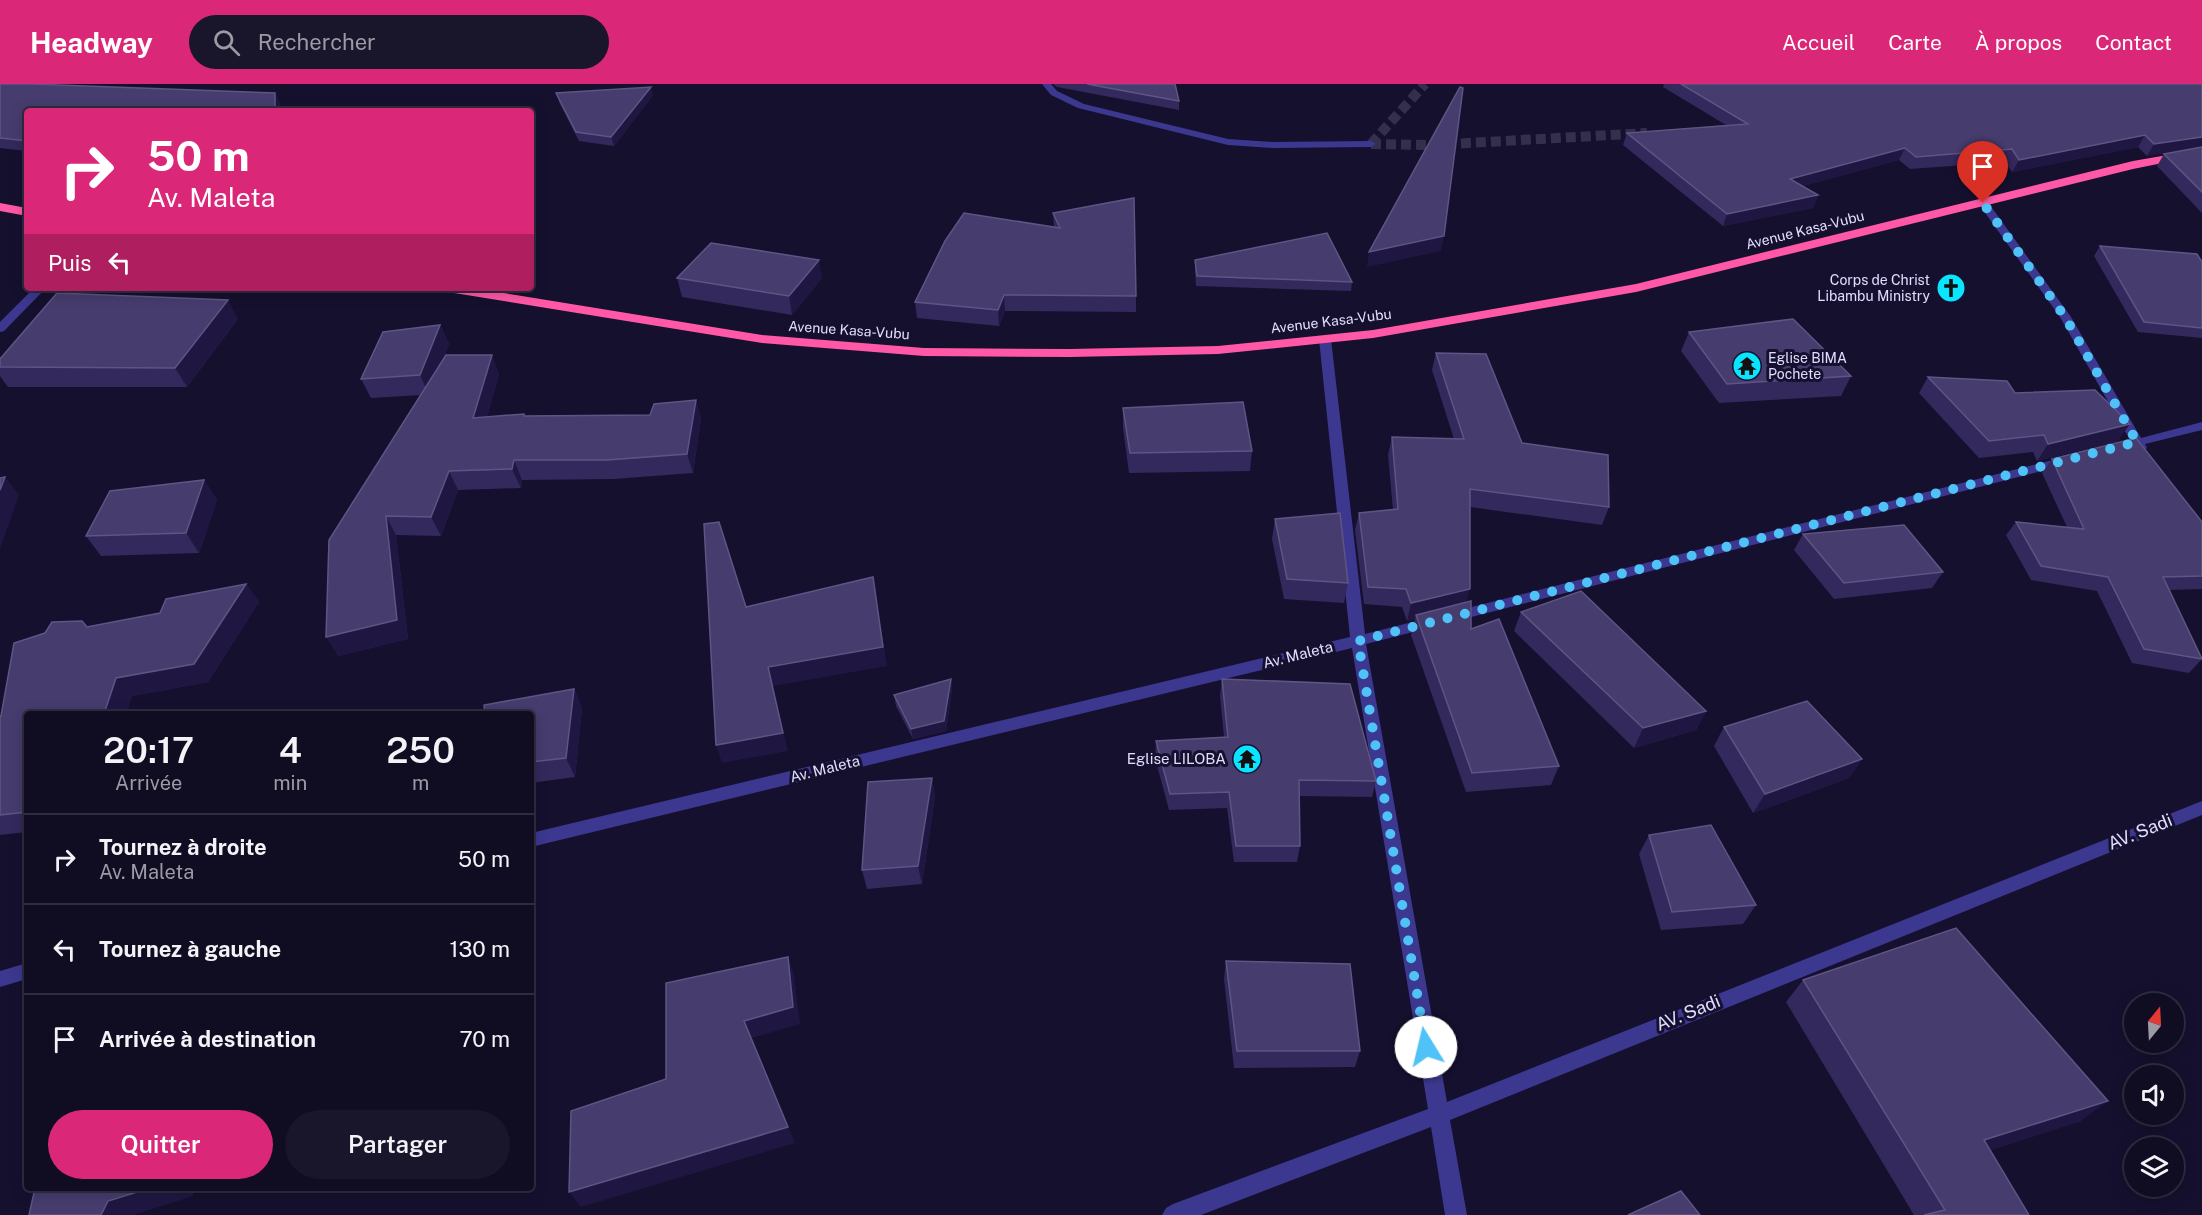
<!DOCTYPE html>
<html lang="fr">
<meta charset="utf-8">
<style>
body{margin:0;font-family:"Public Sans",sans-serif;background:#19152a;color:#f1f3f6;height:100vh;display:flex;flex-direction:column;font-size:22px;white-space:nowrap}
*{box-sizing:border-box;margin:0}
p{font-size:20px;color:#9c9ba5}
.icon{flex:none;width:33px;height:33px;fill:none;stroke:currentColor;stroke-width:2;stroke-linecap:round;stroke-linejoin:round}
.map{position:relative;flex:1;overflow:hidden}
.sheet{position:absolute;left:24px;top:627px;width:510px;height:480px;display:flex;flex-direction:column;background:#100c22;border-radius:6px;box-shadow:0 3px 15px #0003,0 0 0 2px #302c40}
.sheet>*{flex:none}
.hud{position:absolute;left:24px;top:24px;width:510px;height:183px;border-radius:6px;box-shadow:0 3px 15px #0003,0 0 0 2px #302c40;background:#db2777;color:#fff;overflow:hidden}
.needle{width:39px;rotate:18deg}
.tools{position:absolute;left:2124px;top:909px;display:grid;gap:12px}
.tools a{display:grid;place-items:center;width:60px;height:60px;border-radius:50%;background:#100c22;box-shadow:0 3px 15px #0003,0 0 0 2px #302c40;font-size:30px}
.pin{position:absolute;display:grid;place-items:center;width:51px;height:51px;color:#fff;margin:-62px -26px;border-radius:50% 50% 50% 0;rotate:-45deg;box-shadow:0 0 6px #0007}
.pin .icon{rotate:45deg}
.me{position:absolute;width:66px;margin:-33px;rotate:351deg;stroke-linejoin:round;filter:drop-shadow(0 0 4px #0008)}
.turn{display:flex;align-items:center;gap:21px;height:126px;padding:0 24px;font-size:27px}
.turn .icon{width:78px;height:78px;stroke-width:2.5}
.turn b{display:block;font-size:42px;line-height:51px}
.then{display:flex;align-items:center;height:57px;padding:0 24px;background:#0003;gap:12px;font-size:22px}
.eta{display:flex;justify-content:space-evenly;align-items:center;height:102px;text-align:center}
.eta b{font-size:36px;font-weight:600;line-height:42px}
.cta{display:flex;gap:12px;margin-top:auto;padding:12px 24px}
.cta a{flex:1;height:69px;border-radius:36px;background:#db2777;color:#fff;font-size:24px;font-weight:600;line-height:69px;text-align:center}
.cta a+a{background:#19152a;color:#f1f3f6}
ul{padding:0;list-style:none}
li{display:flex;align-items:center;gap:18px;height:90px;padding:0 24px;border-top:2px solid #302c40}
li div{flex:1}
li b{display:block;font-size:22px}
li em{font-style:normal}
header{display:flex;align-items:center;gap:36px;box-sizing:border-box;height:84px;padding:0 30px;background:#db2777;color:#fff}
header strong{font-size:28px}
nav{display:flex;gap:33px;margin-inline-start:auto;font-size:21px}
.search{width:420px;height:54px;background:#19152a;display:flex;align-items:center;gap:15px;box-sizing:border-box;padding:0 21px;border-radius:33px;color:#9c9ba5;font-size:22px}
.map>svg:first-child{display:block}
</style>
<header>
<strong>Headway</strong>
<div class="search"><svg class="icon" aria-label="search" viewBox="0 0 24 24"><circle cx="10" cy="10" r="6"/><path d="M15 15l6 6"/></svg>Rechercher</div>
<nav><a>Accueil</a><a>Carte</a><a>À propos</a><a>Contact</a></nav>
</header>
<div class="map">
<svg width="2202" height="1131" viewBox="0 0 2202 1131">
<rect width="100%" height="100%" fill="#15102e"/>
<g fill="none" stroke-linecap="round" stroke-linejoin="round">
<g stroke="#342f4d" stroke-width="10" stroke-dasharray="10 5" stroke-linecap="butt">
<polyline points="1371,60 1432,61 1647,49"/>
<polyline points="1371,60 1425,0"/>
</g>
<g fill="#3c388f" fill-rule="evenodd">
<polygon points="1042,0 1051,0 1057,7 1084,20 1228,55 1273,58 1371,57 1376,60 1371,63 1273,64 1228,61 1078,24 1051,11"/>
<polygon points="1979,117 1987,117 2071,233 2141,354 2202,338 2202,346 2145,360 2147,364 2141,368 2134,363 2115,366 2114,363 2115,360 2130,356 2060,233 1978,119"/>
<polygon points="34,204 46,204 4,247 0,248 0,238"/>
<polygon points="1325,252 1331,255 1365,550 2065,373 2071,377 2065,381 1366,560 1447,1018 2202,717 2202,731 1450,1036 1467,1131 1445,1131 1431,1043 1201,1131 1162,1131 1166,1124 1173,1120 1428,1025 1352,564 531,763 531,749 1350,553 1319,255"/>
<polygon points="27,879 27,895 0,903 0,887"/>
</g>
<g fill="#ff58a6" fill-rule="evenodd">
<polygon points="2202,65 2202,71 2133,85 1636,208 1373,254 1218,270 1069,273 924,272 762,259 448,208 441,204 473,204 762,251 924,264 1069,265 1218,262 1373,246 1636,200 2133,77"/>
<polygon points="0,119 27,124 27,132 0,127"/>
</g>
</g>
<g fill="#33295c">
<polygon points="0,0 280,19 280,27 27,27 27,67 0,64"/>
<polygon points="1053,0 1175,0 1179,17 1179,26 1057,3"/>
<polygon points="1664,0 2202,0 2202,129 2157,82 2164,70 2183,66 2147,72 2138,63 2012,88 2005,78 1910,85 1899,76 1803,102 1818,111 1813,124 1723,142 1623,61 1627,49 1726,41 1663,3"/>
<polygon points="556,9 653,11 614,62 579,57 559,18"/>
<polygon points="1053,129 1136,212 1136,228 1005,227 999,242 917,234 915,218 1054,143"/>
<polygon points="2100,162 2202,178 2202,254 2138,248 2094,172"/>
<polygon points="1195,176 1352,198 1351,207 1196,202 1195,186"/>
<polygon points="677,194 822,194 792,231 682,213"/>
<polygon points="238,235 187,303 8,303 0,292 0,275"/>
<polygon points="440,241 449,260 441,280 499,290 487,333 524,330 525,332 650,331 696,316 701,335 693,389 614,395 522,396 521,404 458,406 441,452 396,451 408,555 338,572 421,311 371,314 361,295"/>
<polygon points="1689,248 1851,292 1841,312 1719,319 1681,267"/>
<polygon points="1436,269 1522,359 1609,423 1602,441 1470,423 1466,519 1471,545 1559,682 1551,701 1466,708 1411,551 1415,535 1407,537 1402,523 1364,520 1355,446 1359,429 1393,426 1388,371 1392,353 1454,355 1432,286"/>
<polygon points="1928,293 2015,309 2118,357 2037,377 2033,368 1979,374 1919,309"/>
<polygon points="1123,324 1252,367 1250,387 1129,389 1123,344"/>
<polygon points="2052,375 2202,438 2202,505 2170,506 2202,575 2189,589 2132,579 2097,507 2031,496 2006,451 2016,438 2067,443 2042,389"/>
<polygon points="204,396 217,416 199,469 101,472 86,452"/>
<polygon points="1275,435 1348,499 1344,519 1284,515 1272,455"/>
<polygon points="1803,450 1943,488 1932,504 1834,515 1794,466"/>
<polygon points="246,500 259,518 208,598 132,612 126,630 27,630 27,748 0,751 0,632 160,529"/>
<polygon points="1521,528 1706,627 1696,646 1634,664 1514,547"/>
<polygon points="951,595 952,605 946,647 913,655 896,622 894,611"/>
<polygon points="1222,595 1376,697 1372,713 1299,712 1300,762 1297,778 1234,778 1227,724 1169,726 1155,674 1156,657 1224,653 1220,612"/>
<polygon points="574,605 582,624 575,693 531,699 531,630"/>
<polygon points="1724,643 1862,675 1849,694 1753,729 1714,662"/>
<polygon points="932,694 935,713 922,800 867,805 862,786"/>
<polygon points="1649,751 1756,821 1743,840 1661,846 1639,770"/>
<polygon points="1226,877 1360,967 1355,983 1234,984 1224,895"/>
<polygon points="1803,896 2081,1037 1990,1066 2029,1131 1914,1131 1786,918"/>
</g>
<g fill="#1f1742">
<polygon points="651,3 653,11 614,62 611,53"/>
<polygon points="275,9 280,19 280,27 275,27"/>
<polygon points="2145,51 2138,63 2012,88 2019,76"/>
<polygon points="2202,53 2202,64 2147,72 2154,60"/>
<polygon points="1905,64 1899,76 1785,107 1790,95"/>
<polygon points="1818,111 1813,124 1723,142 1727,130"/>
<polygon points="1444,152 1441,167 1367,183 1369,168"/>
<polygon points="819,176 822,194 792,231 789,212"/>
<polygon points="1004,211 1005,227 999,242 998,226"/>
<polygon points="228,216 238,235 187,303 175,284"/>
<polygon points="440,241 449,260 429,311 420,291"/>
<polygon points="492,271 499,290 481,354 473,334"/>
<polygon points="696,316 701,335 693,389 687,370"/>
<polygon points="2130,340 2118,357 2037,377 2048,360"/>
<polygon points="514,376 522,396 521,404 512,385"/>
<polygon points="449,387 458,406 441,452 431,433"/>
<polygon points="5,393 19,411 0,465 0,406"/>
<polygon points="204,396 217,416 199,469 186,449"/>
<polygon points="386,432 396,451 408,555 338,572 326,553"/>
<polygon points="873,493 887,582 773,602 788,667 722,679 716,661 768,583"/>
<polygon points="246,500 259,518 208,598 132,612 126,630 104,630 116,594"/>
<polygon points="1470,505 1465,522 1416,531 1415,535 1407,537 1411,519"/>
<polygon points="951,595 952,605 946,647 913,655 911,645"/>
<polygon points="574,605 582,624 575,693 566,674"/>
<polygon points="1706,627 1696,646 1634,664 1643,644"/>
<polygon points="1862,675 1849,694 1753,729 1765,710"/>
<polygon points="932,694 935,713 922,800 918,782"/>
<polygon points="788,873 794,891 800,940 752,954 795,1059 581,1123 569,1108"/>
<polygon points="2108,1017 2081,1037 1960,1076 1984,1056"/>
<polygon points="150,1104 194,1104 193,1112 133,1131 101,1131 108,1117"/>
</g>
<g fill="#463c6e" stroke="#5e5584" stroke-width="1.5">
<polygon points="0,0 32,0 275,9 275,27 27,27 27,57 0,54"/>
<polygon points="1087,0 1175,0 1179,17"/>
<polygon points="1681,0 2202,0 2202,53 2154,60 2145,51 2019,76 2012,65 1916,73 1905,64 1790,95 1818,111 1727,130 1627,49 1748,40"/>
<polygon points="651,3 611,53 576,48 556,9"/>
<polygon points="1460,3 1463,4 1444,152 1369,168"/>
<polygon points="2202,63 2202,108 2164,70"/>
<polygon points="1134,114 1136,212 1004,211 998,226 915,218 945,157 964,129 1060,144 1053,129"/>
<polygon points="1327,149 1352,198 1197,192 1195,176"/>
<polygon points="711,159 819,176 789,212 677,194"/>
<polygon points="2100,162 2197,170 2202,178 2202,244 2144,238"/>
<polygon points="57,209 228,216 175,284 0,283 0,275"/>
<polygon points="1793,235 1851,292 1727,300 1689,248"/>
<polygon points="440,241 420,291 361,295 383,248"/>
<polygon points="1436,269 1486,270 1522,359 1608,371 1609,423 1470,405 1470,505 1411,519 1406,505 1368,503 1359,429 1398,425 1392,353 1464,355"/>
<polygon points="446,271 492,271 473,334 524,330 524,332 650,331 654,320 696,316 687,370 607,376 514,376 512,385 449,387 431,433 386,432 397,536 326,553 329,456"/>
<polygon points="1928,293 2007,297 2015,309 2095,306 2130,340 2048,360 2044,351 1989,357"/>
<polygon points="1243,318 1252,367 1130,369 1123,324"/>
<polygon points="2136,354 2202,438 2202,492 2163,493 2202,575 2144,565 2108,493 2041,482 2016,438 2084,445 2052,375"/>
<polygon points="5,393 0,406 0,394"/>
<polygon points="204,396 186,449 86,452 110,407"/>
<polygon points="1340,429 1348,499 1287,495 1275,435"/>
<polygon points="719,438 746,523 873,493 883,563 768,583 783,649 716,661 704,440"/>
<polygon points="1904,441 1943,488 1844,499 1803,450"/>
<polygon points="246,500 194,580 116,594 104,630 27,630 27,728 0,731 0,632 1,632 14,559 45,549 52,538 82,537 87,543 160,529 166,515"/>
<polygon points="1581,507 1706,627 1643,644 1521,528"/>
<polygon points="1471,517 1471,545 1499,535 1559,682 1472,689 1416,531"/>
<polygon points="951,595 944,637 911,645 894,611"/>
<polygon points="1222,595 1350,600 1376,697 1299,696 1300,762 1236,762 1229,708 1170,710 1156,657 1228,653"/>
<polygon points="574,605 566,674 531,678 531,630 485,630 484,621"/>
<polygon points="1807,617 1862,675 1765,710 1724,643"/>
<polygon points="932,694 918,782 862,786 868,698"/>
<polygon points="1711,741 1756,821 1672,828 1649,751"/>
<polygon points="1956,844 2108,1017 1984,1056 2029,1131 1924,1131 1945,1126 1803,896"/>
<polygon points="788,873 793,923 744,937 788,1043 569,1108 571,1027 666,995 666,899"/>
<polygon points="1226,877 1350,880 1360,967 1237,967"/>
<polygon points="35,1104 150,1104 108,1117 101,1131 29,1131"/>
<polygon points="1681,1107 1700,1131 1628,1131"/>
</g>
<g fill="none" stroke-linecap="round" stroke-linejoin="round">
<polyline stroke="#4fc3f7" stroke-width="10" stroke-dasharray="0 18" points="1426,963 1358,557 2137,358 2065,233 1983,119"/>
</g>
<defs>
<g id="church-disc" transform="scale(1.5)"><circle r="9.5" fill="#09e4ff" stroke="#15102e"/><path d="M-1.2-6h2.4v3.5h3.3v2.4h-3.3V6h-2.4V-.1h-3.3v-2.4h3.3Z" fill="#111"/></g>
<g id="temple-disc" transform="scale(1.5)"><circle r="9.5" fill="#09e4ff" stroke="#15102e"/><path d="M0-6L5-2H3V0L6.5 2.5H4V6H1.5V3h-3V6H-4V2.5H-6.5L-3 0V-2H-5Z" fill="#111"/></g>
</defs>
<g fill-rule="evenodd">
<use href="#church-disc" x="1951" y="204"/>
<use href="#temple-disc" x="1747" y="282"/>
<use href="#temple-disc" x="1247" y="675"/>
</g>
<g text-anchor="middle" stroke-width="6" stroke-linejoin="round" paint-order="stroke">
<g font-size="14" fill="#e1ddff" stroke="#15102e">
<text transform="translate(1805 146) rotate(-14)" y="5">Avenue Kasa-Vubu</text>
<text transform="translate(1331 237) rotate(-7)" y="5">Avenue Kasa-Vubu</text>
<text transform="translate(849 246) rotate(4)" y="5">Avenue Kasa-Vubu</text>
</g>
<g font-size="14" fill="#e1ddff" stroke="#15102e" text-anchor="end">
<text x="1930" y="201">Corps de Christ<tspan x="1930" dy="16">Libambu Ministry</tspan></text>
<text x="1768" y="279" text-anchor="start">Eglise BIMA<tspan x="1768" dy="16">Pochete</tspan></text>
</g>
<g font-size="15" fill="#e1ddff" stroke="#15102e">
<text transform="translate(1298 571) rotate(-14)" y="5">Av. Maleta</text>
<text transform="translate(825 685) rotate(-14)" y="5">Av. Maleta</text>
</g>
<g font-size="15" fill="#e1ddff" stroke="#15102e" text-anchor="end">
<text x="1226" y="680">Eglise LILOBA</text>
</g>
<g font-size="18" fill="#e1ddff" stroke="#15102e">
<text transform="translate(2140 748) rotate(-22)" y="6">AV. Sadi</text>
<text transform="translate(1688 929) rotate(-22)" y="6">AV. Sadi</text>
</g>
</g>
</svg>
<div class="tools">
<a><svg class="needle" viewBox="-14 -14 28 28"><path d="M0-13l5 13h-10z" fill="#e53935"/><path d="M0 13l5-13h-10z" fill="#9c9ba5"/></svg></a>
<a><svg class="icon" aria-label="sound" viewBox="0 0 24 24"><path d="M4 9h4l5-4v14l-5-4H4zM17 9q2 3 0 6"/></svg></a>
<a><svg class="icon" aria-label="layers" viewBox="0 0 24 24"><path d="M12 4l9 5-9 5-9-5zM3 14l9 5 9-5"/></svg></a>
</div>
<div class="pin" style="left:1983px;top:119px;background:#d93025"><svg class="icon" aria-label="arrive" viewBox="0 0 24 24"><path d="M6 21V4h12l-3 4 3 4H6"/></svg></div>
<svg class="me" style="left:1426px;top:963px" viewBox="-20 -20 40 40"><circle r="19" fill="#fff"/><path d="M0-13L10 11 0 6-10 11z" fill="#4fc3f7"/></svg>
<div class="hud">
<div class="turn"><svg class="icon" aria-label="right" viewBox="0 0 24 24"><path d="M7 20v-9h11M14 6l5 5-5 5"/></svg><div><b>50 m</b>Av. Maleta</div></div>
<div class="then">Puis<svg class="icon" aria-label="left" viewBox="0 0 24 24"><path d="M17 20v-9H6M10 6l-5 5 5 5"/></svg></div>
</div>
<section class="sheet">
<div class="eta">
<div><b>20:17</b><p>Arrivée</p></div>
<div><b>4</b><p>min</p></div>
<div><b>250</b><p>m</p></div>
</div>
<ul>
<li><svg class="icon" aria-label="right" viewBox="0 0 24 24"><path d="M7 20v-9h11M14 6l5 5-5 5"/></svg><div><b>Tournez à droite</b><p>Av. Maleta</p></div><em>50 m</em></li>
<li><svg class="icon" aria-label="left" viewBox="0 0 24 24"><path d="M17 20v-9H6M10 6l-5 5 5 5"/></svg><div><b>Tournez à gauche</b></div><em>130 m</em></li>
<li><svg class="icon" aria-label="arrive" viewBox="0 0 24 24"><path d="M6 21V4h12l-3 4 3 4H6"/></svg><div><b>Arrivée à destination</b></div><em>70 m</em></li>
</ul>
<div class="cta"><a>Quitter</a><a>Partager</a></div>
</section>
</div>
